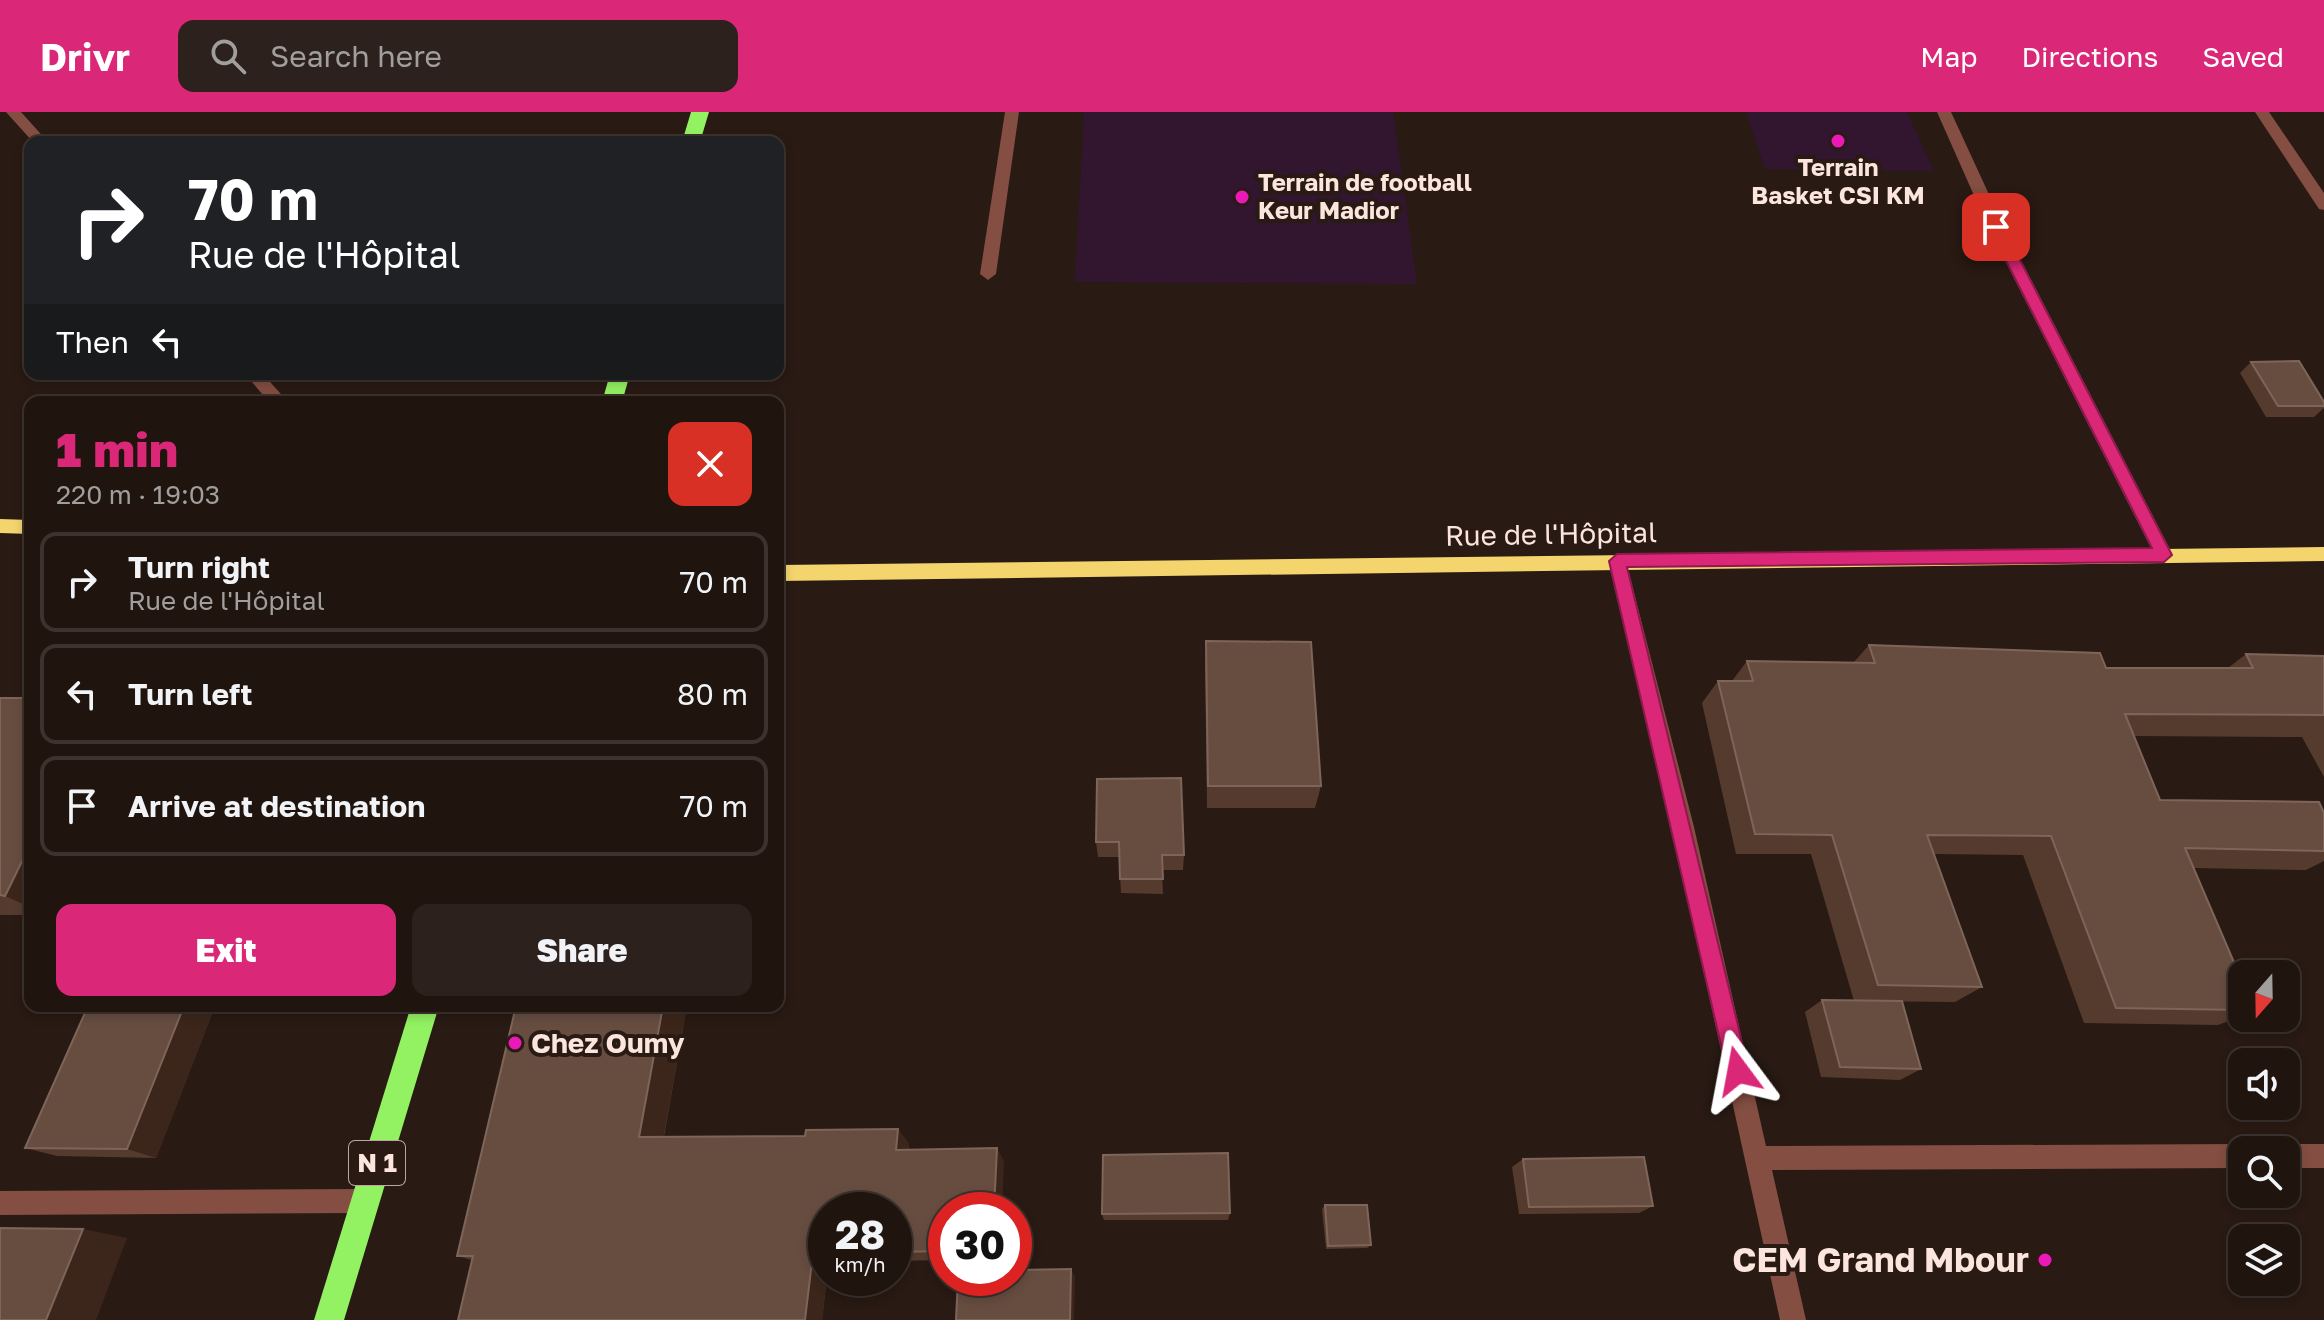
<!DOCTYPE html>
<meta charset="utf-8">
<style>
body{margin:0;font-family:"Golos Text",sans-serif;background:#2c211c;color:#f1f3f6;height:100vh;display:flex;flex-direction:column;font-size:30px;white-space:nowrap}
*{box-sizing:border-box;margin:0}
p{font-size:26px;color:#a19e9e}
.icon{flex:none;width:44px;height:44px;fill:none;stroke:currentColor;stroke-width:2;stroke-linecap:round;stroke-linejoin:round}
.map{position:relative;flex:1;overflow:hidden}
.panel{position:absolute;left:24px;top:284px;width:760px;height:616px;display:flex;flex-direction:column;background:#1f140e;border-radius:16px;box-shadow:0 4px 12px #0003,0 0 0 2px #3c332e}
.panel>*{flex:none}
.banner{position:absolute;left:24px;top:24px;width:760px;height:244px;border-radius:16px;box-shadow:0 4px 12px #0003,0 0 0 2px #3c332e;background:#202124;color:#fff;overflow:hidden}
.needle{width:52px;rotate:200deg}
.fabs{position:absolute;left:2228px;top:848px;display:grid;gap:16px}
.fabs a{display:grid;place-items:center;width:72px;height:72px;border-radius:16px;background:#1f140e;box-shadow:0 4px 12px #0003,0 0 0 2px #3c332e;font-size:40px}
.speed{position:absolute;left:808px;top:1080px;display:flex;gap:16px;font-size:40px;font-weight:700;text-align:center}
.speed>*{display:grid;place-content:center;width:104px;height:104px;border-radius:50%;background:#1f140e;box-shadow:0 4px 12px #0003,0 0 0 2px #3c332e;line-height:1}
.speed small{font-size:20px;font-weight:400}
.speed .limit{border:12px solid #d22;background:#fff;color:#111}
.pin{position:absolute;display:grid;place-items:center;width:68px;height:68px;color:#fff;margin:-34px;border-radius:16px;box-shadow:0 4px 12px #0006}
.me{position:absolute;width:88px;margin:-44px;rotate:347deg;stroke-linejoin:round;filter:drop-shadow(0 0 6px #0008)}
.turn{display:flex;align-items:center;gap:28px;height:168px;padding:0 32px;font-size:36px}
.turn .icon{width:104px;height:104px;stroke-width:2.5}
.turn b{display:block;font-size:56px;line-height:68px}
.then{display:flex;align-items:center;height:76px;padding:0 32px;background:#0003;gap:16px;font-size:30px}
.round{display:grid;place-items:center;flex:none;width:84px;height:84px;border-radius:16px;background:#2c211c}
.summary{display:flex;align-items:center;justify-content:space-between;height:136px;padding:0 32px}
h1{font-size:48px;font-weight:800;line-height:60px;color:#db2777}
.primary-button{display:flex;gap:16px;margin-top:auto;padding:16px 32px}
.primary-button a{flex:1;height:92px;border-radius:16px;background:#db2777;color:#fff;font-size:32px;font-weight:800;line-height:92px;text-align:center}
.primary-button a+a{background:#2c211c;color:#f1f3f6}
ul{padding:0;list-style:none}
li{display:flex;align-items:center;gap:24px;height:100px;margin:0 16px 12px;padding:0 16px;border:4px solid #3c332e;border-radius:16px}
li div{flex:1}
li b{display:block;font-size:30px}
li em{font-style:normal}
header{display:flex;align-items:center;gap:48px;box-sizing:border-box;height:112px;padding:0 40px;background:#db2777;color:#fff}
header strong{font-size:38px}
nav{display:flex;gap:44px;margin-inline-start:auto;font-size:28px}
.search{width:560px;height:72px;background:#2c211c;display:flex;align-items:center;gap:20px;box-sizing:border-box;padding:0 28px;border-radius:16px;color:#a19e9e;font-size:30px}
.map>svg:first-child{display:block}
</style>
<header>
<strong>Drivr</strong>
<div class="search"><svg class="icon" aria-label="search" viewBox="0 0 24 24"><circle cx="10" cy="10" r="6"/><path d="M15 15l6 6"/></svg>Search here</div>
<nav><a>Map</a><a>Directions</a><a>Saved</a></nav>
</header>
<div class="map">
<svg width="2324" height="1208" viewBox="0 0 2324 1208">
<rect width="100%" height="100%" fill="#291a13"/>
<g fill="#32162f">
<polygon points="1084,0 1393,0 1417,172 1075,170"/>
<polygon points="1746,0 1907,0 1934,59 1765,57"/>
</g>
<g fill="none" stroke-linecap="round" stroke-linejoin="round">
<g fill="#844e42" fill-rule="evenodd">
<polygon points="6,0 21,0 48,30 33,30"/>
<polygon points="1005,0 1019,0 996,162 988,168 980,162"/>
<polygon points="1937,0 1951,0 2004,115 2173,443 2171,448 2157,448 1988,115"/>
<polygon points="2255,0 2269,0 2324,81 2324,98 2319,97"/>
<polygon points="245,262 263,262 288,290 269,290"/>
<polygon points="1617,442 1626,449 1694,715 1766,1034 2242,1032 2252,1038 2242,1038 2242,1056 1772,1058 1806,1208 1780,1208 1672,715 1608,449"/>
<polygon points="2286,1032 2324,1032 2324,1056 2286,1056 2286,1038 2276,1038"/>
<polygon points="365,1077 374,1080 377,1089 374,1098 365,1101 0,1103 0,1079"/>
</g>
<g fill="#f3d46d" fill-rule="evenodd">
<polygon points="0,407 30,408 30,422 0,421"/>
<polygon points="2324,435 2324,449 778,469 778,453"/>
</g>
<g fill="#93f262" fill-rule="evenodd">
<polygon points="691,0 709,0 700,30 682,30"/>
<polygon points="610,262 630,262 622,290 602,290"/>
<polygon points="411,894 439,894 344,1208 314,1208"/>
</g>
</g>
<g fill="#553b2d">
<polygon points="2251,250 2324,290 2324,296 2314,305 2266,305 2240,261"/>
<polygon points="1206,529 1321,674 1315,696 1207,696 1205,554"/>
<polygon points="1869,533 2106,556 2228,556 2246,542 2324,544 2324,665 2302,625 2134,624 2160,688 2324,701 2324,749 2306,758 2193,756 2242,869 2242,904 2218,913 2084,911 2023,743 1934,742 1982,875 1955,890 1854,889 1811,742 1736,742 1702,591 1718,569 1732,569 1747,549 1854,550"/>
<rect x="0" y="586" width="30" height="217"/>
<polygon points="1097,667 1184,743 1183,758 1162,758 1163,782 1121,781 1119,745 1098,745 1096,730"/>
<polygon points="1822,888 1921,957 1900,968 1821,965 1805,900"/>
<polygon points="88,894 215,894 156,1046 57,1044 25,1036"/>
<polygon points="516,894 687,894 664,1025 909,1031 909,1038 1004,1049 946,1098 946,1148 894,1149 894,1098 826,1098 827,1166 822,1208 472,1148 457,1144"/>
<polygon points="1523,1047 1653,1094 1639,1101 1519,1102 1512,1055"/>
<polygon points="1325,1093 1371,1133 1367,1136 1326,1137 1322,1097"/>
<polygon points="1230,1101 1228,1108 1104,1108 1102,1102"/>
</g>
<g fill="#3c261b">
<polygon points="30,733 30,795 5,784"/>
<polygon points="184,894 215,894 156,1046 127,1037"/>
<polygon points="663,894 687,894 661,1039 639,1025"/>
<polygon points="898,1017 909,1031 908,1051 896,1038"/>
<polygon points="997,1036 1004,1049 1002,1098 994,1098"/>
<polygon points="83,1117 127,1126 96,1208 46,1208"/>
<polygon points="813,1141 826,1148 827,1166 822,1208 805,1208"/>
<polygon points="1071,1157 1075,1164 1074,1208 1070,1208"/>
</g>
<g fill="#674d40" stroke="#7e6559" stroke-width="2">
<polygon points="2299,249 2324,290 2324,294 2278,294 2251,250"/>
<polygon points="1206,529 1311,530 1321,674 1208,674"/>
<polygon points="1869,533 2100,541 2106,556 2253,556 2246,542 2324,544 2324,603 2125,602 2160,688 2319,690 2324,701 2324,739 2185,736 2242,869 2242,898 2116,896 2051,724 1927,723 1982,875 1878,873 1832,723 1755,722 1718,569 1753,569 1747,549 1875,551"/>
<polygon points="0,586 30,586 30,733 5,784 0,783"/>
<polygon points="1181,666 1184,743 1162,743 1163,767 1120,767 1119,730 1096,730 1097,667"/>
<polygon points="1822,888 1902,889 1921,957 1840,955"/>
<polygon points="88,894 184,894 127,1037 25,1036"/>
<polygon points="516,894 663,894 639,1025 805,1024 806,1018 898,1017 896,1038 997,1036 994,1098 946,1098 946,1139 894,1140 894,1098 826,1098 826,1141 813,1141 805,1208 458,1208 473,1144 457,1144"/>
<polygon points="1228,1041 1230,1101 1102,1102 1103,1043"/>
<polygon points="1644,1045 1653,1094 1529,1095 1523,1047"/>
<polygon points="1325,1093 1367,1093 1371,1133 1328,1134"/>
<polygon points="0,1116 83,1117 46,1208 0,1208"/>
<polygon points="1071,1157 1070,1208 956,1208 958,1166 1014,1166 1014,1158"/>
</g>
<polygon fill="#db2777" stroke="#8e194d" stroke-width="2" points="1996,111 2003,115 2172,443 2164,450 1627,455 1749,959 1745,966 1738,969 1731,966 1727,959 1609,449 1617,442 2152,436 1989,115"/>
<g fill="#ec19b9" stroke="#291a13" stroke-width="3">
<circle cx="1838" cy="29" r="8"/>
<circle cx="1242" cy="85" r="8"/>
<circle cx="515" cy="931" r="8"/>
<circle cx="2045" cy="1148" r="8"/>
</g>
<g text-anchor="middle" stroke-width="8" stroke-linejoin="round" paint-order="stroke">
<g font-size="24" font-weight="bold" fill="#fce5dd" stroke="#291a13">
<text x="1838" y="64">Terrain<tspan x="1838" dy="28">Basket CSI KM</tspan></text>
<text x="1258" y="79" text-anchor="start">Terrain de football<tspan x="1258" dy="28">Keur Madior</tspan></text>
</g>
<rect fill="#291a13" stroke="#bda8a0" stroke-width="2" x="349" y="1029" width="56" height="44" rx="6"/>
<g font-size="26" font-weight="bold" fill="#fce5dd">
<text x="377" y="1060">N 1</text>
</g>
<g font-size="28" fill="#fce5dd" stroke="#291a13">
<text transform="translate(1551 422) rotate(-1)" y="10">Rue de l'Hôpital</text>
</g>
<g font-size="28" font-weight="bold" fill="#fce5dd" stroke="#291a13" text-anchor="start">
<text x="531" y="941">Chez Oumy</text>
</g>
<g font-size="34" font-weight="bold" fill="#fce5dd" stroke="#291a13" text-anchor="end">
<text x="2029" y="1160">CEM Grand Mbour</text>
</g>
</g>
</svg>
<div class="fabs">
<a><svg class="needle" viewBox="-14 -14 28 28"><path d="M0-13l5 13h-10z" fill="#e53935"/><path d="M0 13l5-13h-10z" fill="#a19e9e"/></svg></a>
<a><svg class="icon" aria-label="sound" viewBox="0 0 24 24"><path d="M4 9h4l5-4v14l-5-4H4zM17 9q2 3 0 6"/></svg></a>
<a><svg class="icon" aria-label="search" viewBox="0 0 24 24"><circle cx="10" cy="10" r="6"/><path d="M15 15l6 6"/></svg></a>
<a><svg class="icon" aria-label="layers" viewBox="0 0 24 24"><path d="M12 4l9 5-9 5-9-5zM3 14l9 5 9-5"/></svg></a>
</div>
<div class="speed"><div>28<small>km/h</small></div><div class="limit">30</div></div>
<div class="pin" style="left:1996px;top:115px;background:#d93025"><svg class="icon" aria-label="arrive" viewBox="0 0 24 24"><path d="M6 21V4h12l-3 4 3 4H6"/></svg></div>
<svg class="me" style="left:1738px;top:959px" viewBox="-20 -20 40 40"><path d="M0-17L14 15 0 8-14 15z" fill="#db2777" stroke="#fff" stroke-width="4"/></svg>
<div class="banner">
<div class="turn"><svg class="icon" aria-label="right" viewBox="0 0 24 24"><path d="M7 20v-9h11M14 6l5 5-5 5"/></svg><div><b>70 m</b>Rue de l'Hôpital</div></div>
<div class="then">Then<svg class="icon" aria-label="left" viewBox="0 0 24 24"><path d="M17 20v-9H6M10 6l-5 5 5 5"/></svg></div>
</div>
<section class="panel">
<div class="summary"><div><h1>1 min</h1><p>220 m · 19:03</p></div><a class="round" style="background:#d93025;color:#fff"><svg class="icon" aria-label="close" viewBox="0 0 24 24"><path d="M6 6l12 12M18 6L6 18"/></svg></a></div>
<ul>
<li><svg class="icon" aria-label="right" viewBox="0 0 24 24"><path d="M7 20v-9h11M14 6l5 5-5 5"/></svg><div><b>Turn right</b><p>Rue de l'Hôpital</p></div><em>70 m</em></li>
<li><svg class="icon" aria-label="left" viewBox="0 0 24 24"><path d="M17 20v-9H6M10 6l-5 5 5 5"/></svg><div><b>Turn left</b></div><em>80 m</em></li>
<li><svg class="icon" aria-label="arrive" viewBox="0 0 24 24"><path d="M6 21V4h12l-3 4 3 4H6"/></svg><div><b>Arrive at destination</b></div><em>70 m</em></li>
</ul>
<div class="primary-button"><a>Exit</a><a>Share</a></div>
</section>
</div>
